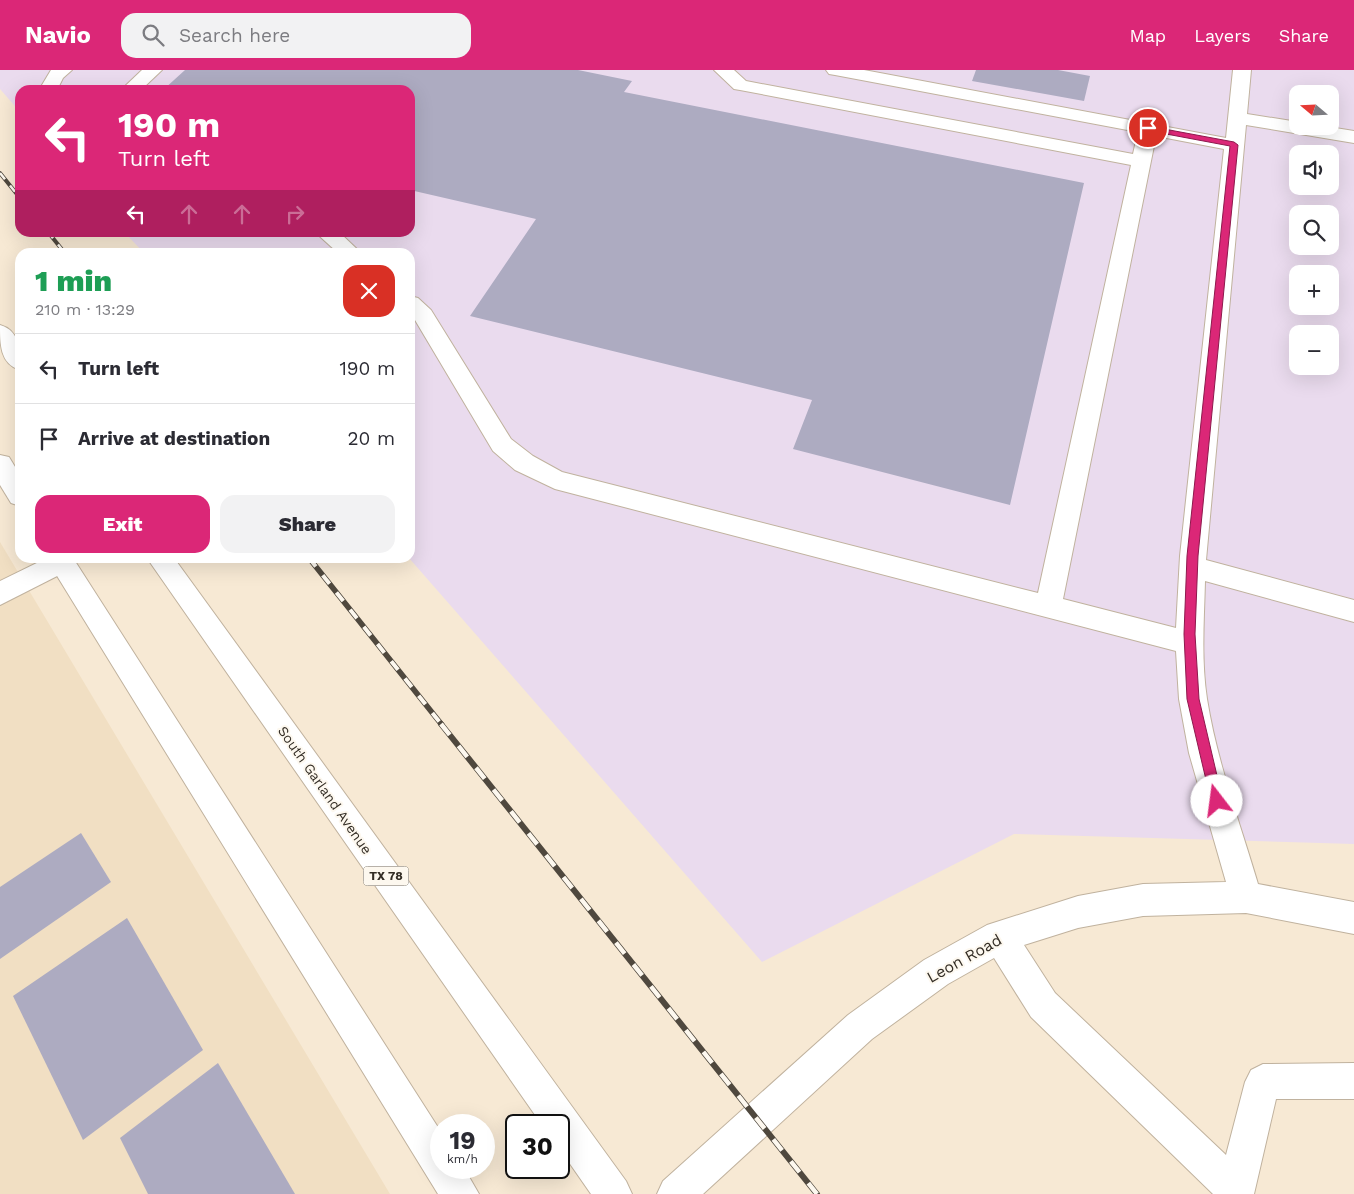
<!DOCTYPE html>
<meta charset="utf-8">
<style>
body{margin:0;font-family:"Work Sans",sans-serif;background:#f2f2f3;color:#2b2b33;height:100vh;display:flex;flex-direction:column;font-size:19px;white-space:nowrap}
*{box-sizing:border-box;margin:0}
p{font-size:16px;color:#7c7c81}
.icon{flex:none;width:28px;height:28px;fill:none;stroke:currentColor;stroke-width:2;stroke-linecap:round;stroke-linejoin:round}
.map{position:relative;flex:1;overflow:hidden}
.drawer{position:absolute;left:15px;top:178px;width:400px;height:315px;display:flex;flex-direction:column;background:#fff;border-radius:15px;box-shadow:0 5px 20px #0002}
.drawer>*{flex:none}
.guide{position:absolute;left:15px;top:15px;width:400px;height:152px;border-radius:15px;box-shadow:0 5px 20px #0002;background:#db2777;color:#fff;overflow:hidden}
.needle{width:32px;rotate:289deg}
.tools{position:absolute;left:1289px;top:15px;display:grid;gap:10px}
.tools a{display:grid;place-items:center;width:50px;height:50px;border-radius:10px;background:#fff;box-shadow:0 5px 20px #0002;font-size:25px}
.speed{position:absolute;left:430px;top:1044px;display:flex;gap:10px;font-size:25px;font-weight:700;text-align:center}
.speed>*{display:grid;place-content:center;width:65px;height:65px;border-radius:50%;background:#fff;box-shadow:0 5px 20px #0002;line-height:1}
.speed small{font-size:12px;font-weight:400}
.speed .limit{border:2px solid #111;border-radius:8px;background:#fff;color:#111}
.pin{position:absolute;display:grid;place-items:center;width:42px;height:42px;color:#fff;margin:-21px;border:2px solid #fff;border-radius:50%;box-shadow:0 1px 5px #0007}
.me{position:absolute;width:55px;margin:-28px;rotate:345deg;stroke-linejoin:round;filter:drop-shadow(0 0 4px #0008)}
.turn{display:flex;align-items:center;gap:18px;height:105px;padding:0 20px;font-size:22px}
.turn .icon{width:65px;height:65px;stroke-width:2.5}
.turn b{display:block;font-size:35px;line-height:42px}
.lanes{display:flex;align-items:center;height:48px;padding:0 20px;background:#0003;justify-content:center;gap:25px;direction:ltr}
.lanes .off{opacity:.35}
.round{display:grid;place-items:center;flex:none;width:52px;height:52px;border-radius:15px;background:#f2f2f3}
.overview{display:flex;align-items:center;justify-content:space-between;height:85px;padding:0 20px}
h1{font-size:30px;font-weight:800;line-height:38px;color:#1e9e55}
.button{display:flex;gap:10px;margin-top:auto;padding:10px 20px}
.button a{flex:1;height:58px;border-radius:15px;background:#db2777;color:#fff;font-size:20px;font-weight:800;line-height:58px;text-align:center}
.button a+a{background:#f2f2f3;color:#2b2b33}
ul{padding:0;list-style:none}
li{display:flex;align-items:center;gap:15px;height:70px;padding:0 20px;border-top:1px solid #e1e1e2}
li div{flex:1}
li b{display:block;font-size:19px}
li em{font-style:normal}
header{display:flex;align-items:center;gap:30px;box-sizing:border-box;height:70px;padding:0 25px;background:#db2777;color:#fff}
header strong{font-size:24px}
nav{display:flex;gap:28px;margin-inline-start:auto;font-size:18px}
.search{width:350px;height:45px;background:#f2f2f3;display:flex;align-items:center;gap:12px;box-sizing:border-box;padding:0 18px;border-radius:15px;color:#7c7c81;font-size:19px}
.map>svg:first-child{display:block}
</style>
<header>
<strong>Navio</strong>
<div class="search"><svg class="icon" aria-label="search" viewBox="0 0 24 24"><circle cx="10" cy="10" r="6"/><path d="M15 15l6 6"/></svg>Search here</div>
<nav><a>Map</a><a>Layers</a><a>Share</a></nav>
</header>
<div class="map">
<svg width="1354" height="1124" viewBox="0 0 1354 1124">
<rect width="100%" height="100%" fill="#f7e9d4"/>
<polygon fill="#f1dfc3" points="0,472 390,1124 0,1124"/>
<path fill="#eadbee" fill-rule="evenodd" d="M0 0H1354V774L1014 764 762 892 409 488 410 182H143L125 163 410 162V20H20V42L0 19ZM1298 24H1330V56H1298ZM1298 84H1330V116H1298ZM1298 144H1330V176H1298ZM1298 204H1330V236H1298ZM1298 264H1330V296H1298Z"/>
<g fill="#adabc1">
<polygon points="185,0 578,0 632,11 624,22 1084,113 1010,435 793,379 812,330 470,246 536,149 410,120 410,20 163,20"/>
<polygon points="976,0 1058,0 1090,6 1084,31 972,11"/>
<polygon points="81,763 111,812 0,889 0,817"/>
<polygon points="127,848 203,980 83,1070 13,926"/>
<polygon points="218,993 295,1124 148,1124 120,1068"/>
</g>
<g fill="none" stroke-linecap="round" stroke-linejoin="round">
<g stroke="#c0b29e" stroke-width="2">
<g id="minor">
<polygon points="51,0 72,0 63,8 57,20 39,20"/>
<polygon points="142,0 162,0 141,20 121,20"/>
<path d="M714 0H734L746 11 1133 84 1138 62 835 5 829 4 826 0H864L1226 68 1233 0H1251L1247 44 1298 52V56H1323L1354 61V73L1246 55 1206 490 1354 530V552L1205 511C1204 551 1201 590 1207 629 1217 692 1240 753 1258 814L1354 832V864L1246 843 1143 846 1078 858 1024 875 1055 923 1226 1085 1245 1012 1251 1000 1263 994 1354 993V1029H1276L1254 1124H1213L1031 947 994 888 948 914 872 969 703 1124H657L663 1111 848 945 924 890 987 855 1078 826 1143 814 1226 812 1189 683 1179 629 1176 581 555 419 515 400 493 381 415 250 410 245V226L418 228 431 240 511 369 533 386 562 402 1038 523 1131 95 740 20 734 19ZM1156 66 1224 79 1180 486 1176 558 1063 529Z"/>
<polygon points="315,162 339,162 360,182 337,182"/>
<polygon points="47,488 73,488 75,492 71,499 0,535 0,511"/>
</g>
</g>
<g stroke="#c0b29e" stroke-width="2">
<g id="major">
<path d="M0 255C21 261 20 282 20 300 0 294 0 274 0 255Z"/>
<polygon points="0,385 9,387 20,405 20,436 11,433 0,415"/>
<polygon points="46,488 73,488 441,1062 441,1098 464,1098 479,1124 438,1124"/>
<polygon points="147,488 174,488 626,1111 632,1124 591,1124 559,1078 559,1055 542,1055"/>
</g>
</g>
<use href="#minor" fill="#fff" fill-rule="evenodd"/>
<use href="#major" fill="#fff" fill-rule="evenodd"/>
<g stroke="#4f483e" stroke-width="4">
<g id="rail-far2">
<polyline points="0,103 20,128"/>
<polyline points="48,162 64,182"/>
</g>
</g>
<g stroke="#4f483e" stroke-width="5.5">
<polyline id="rail-far1" points="309,488 442,655"/>
</g>
<g stroke="#4f483e" stroke-width="6">
<polyline id="rail" points="441,654 817,1124"/>
</g>
<use href="#rail-far2" stroke="#fdf8ef" stroke-width="2.5" stroke-dasharray="8" stroke-linecap="butt"/>
<use href="#rail-far1" stroke="#fdf8ef" stroke-width="4" stroke-dasharray="11" stroke-linecap="butt"/>
<use href="#rail" stroke="#fdf8ef" stroke-width="4.5" stroke-dasharray="14" stroke-linecap="butt"/>
</g>
<polygon fill="#db2777" stroke="#8e194d" points="1148,56 1234,72 1238,75 1198,486 1195,564 1199,629 1223,731 1221,736 1217,737 1213,736 1211,731 1187,629 1184,564 1187,486 1230,76 1145,60 1144,58"/>
<g text-anchor="middle" stroke-width="4" stroke-linejoin="round" paint-order="stroke">
<rect fill="#fdf8ef" stroke="#706a62" stroke-width="1" x="363.5" y="796.5" width="45" height="19" rx="4"/>
<g font-size="12" font-weight="bold" fill="#332d25">
<text x="386" y="810">TX 78</text>
</g>
<g font-size="14" fill="#332d25" stroke="#fdf8ef">
<text transform="translate(325 720) rotate(55)" y="5">South Garland Avenue</text>
</g>
<g font-size="16" fill="#332d25" stroke="#fdf8ef">
<text transform="translate(964 888) rotate(-29)" y="6">Leon Road</text>
</g>
</g>
</svg>
<div class="tools">
<a><svg class="needle" viewBox="-14 -14 28 28"><path d="M0-13l5 13h-10z" fill="#e53935"/><path d="M0 13l5-13h-10z" fill="#7c7c81"/></svg></a>
<a><svg class="icon" aria-label="sound" viewBox="0 0 24 24"><path d="M4 9h4l5-4v14l-5-4H4zM17 9q2 3 0 6"/></svg></a>
<a><svg class="icon" aria-label="search" viewBox="0 0 24 24"><circle cx="10" cy="10" r="6"/><path d="M15 15l6 6"/></svg></a>
<a>+</a>
<a>−</a>
</div>
<div class="speed"><div>19<small>km/h</small></div><div class="limit">30</div></div>
<div class="pin" style="left:1148px;top:58px;background:#d93025"><svg class="icon" aria-label="arrive" viewBox="0 0 24 24"><path d="M6 21V4h12l-3 4 3 4H6"/></svg></div>
<svg class="me" style="left:1217px;top:731px" viewBox="-20 -20 40 40"><circle r="19" fill="#fff"/><path d="M0-13L10 11 0 6-10 11z" fill="#db2777"/></svg>
<div class="guide">
<div class="turn"><svg class="icon" aria-label="left" viewBox="0 0 24 24"><path d="M17 20v-9H6M10 6l-5 5 5 5"/></svg><div><b>190 m</b>Turn left</div></div>
<div class="lanes"><svg class="icon" aria-label="left" viewBox="0 0 24 24"><path d="M17 20v-9H6M10 6l-5 5 5 5"/></svg><svg class="icon off" aria-label="ahead" viewBox="0 0 24 24"><path d="M12 20V5M6 11l6-6 6 6"/></svg><svg class="icon off" aria-label="ahead" viewBox="0 0 24 24"><path d="M12 20V5M6 11l6-6 6 6"/></svg><svg class="icon off" aria-label="right" viewBox="0 0 24 24"><path d="M7 20v-9h11M14 6l5 5-5 5"/></svg></div>
</div>
<section class="drawer">
<div class="overview"><div><h1>1 min</h1><p>210 m · 13:29</p></div><a class="round" style="background:#d93025;color:#fff"><svg class="icon" aria-label="close" viewBox="0 0 24 24"><path d="M6 6l12 12M18 6L6 18"/></svg></a></div>
<ul>
<li><svg class="icon" aria-label="left" viewBox="0 0 24 24"><path d="M17 20v-9H6M10 6l-5 5 5 5"/></svg><div><b>Turn left</b></div><em>190 m</em></li>
<li><svg class="icon" aria-label="arrive" viewBox="0 0 24 24"><path d="M6 21V4h12l-3 4 3 4H6"/></svg><div><b>Arrive at destination</b></div><em>20 m</em></li>
</ul>
<div class="button"><a>Exit</a><a>Share</a></div>
</section>
</div>
